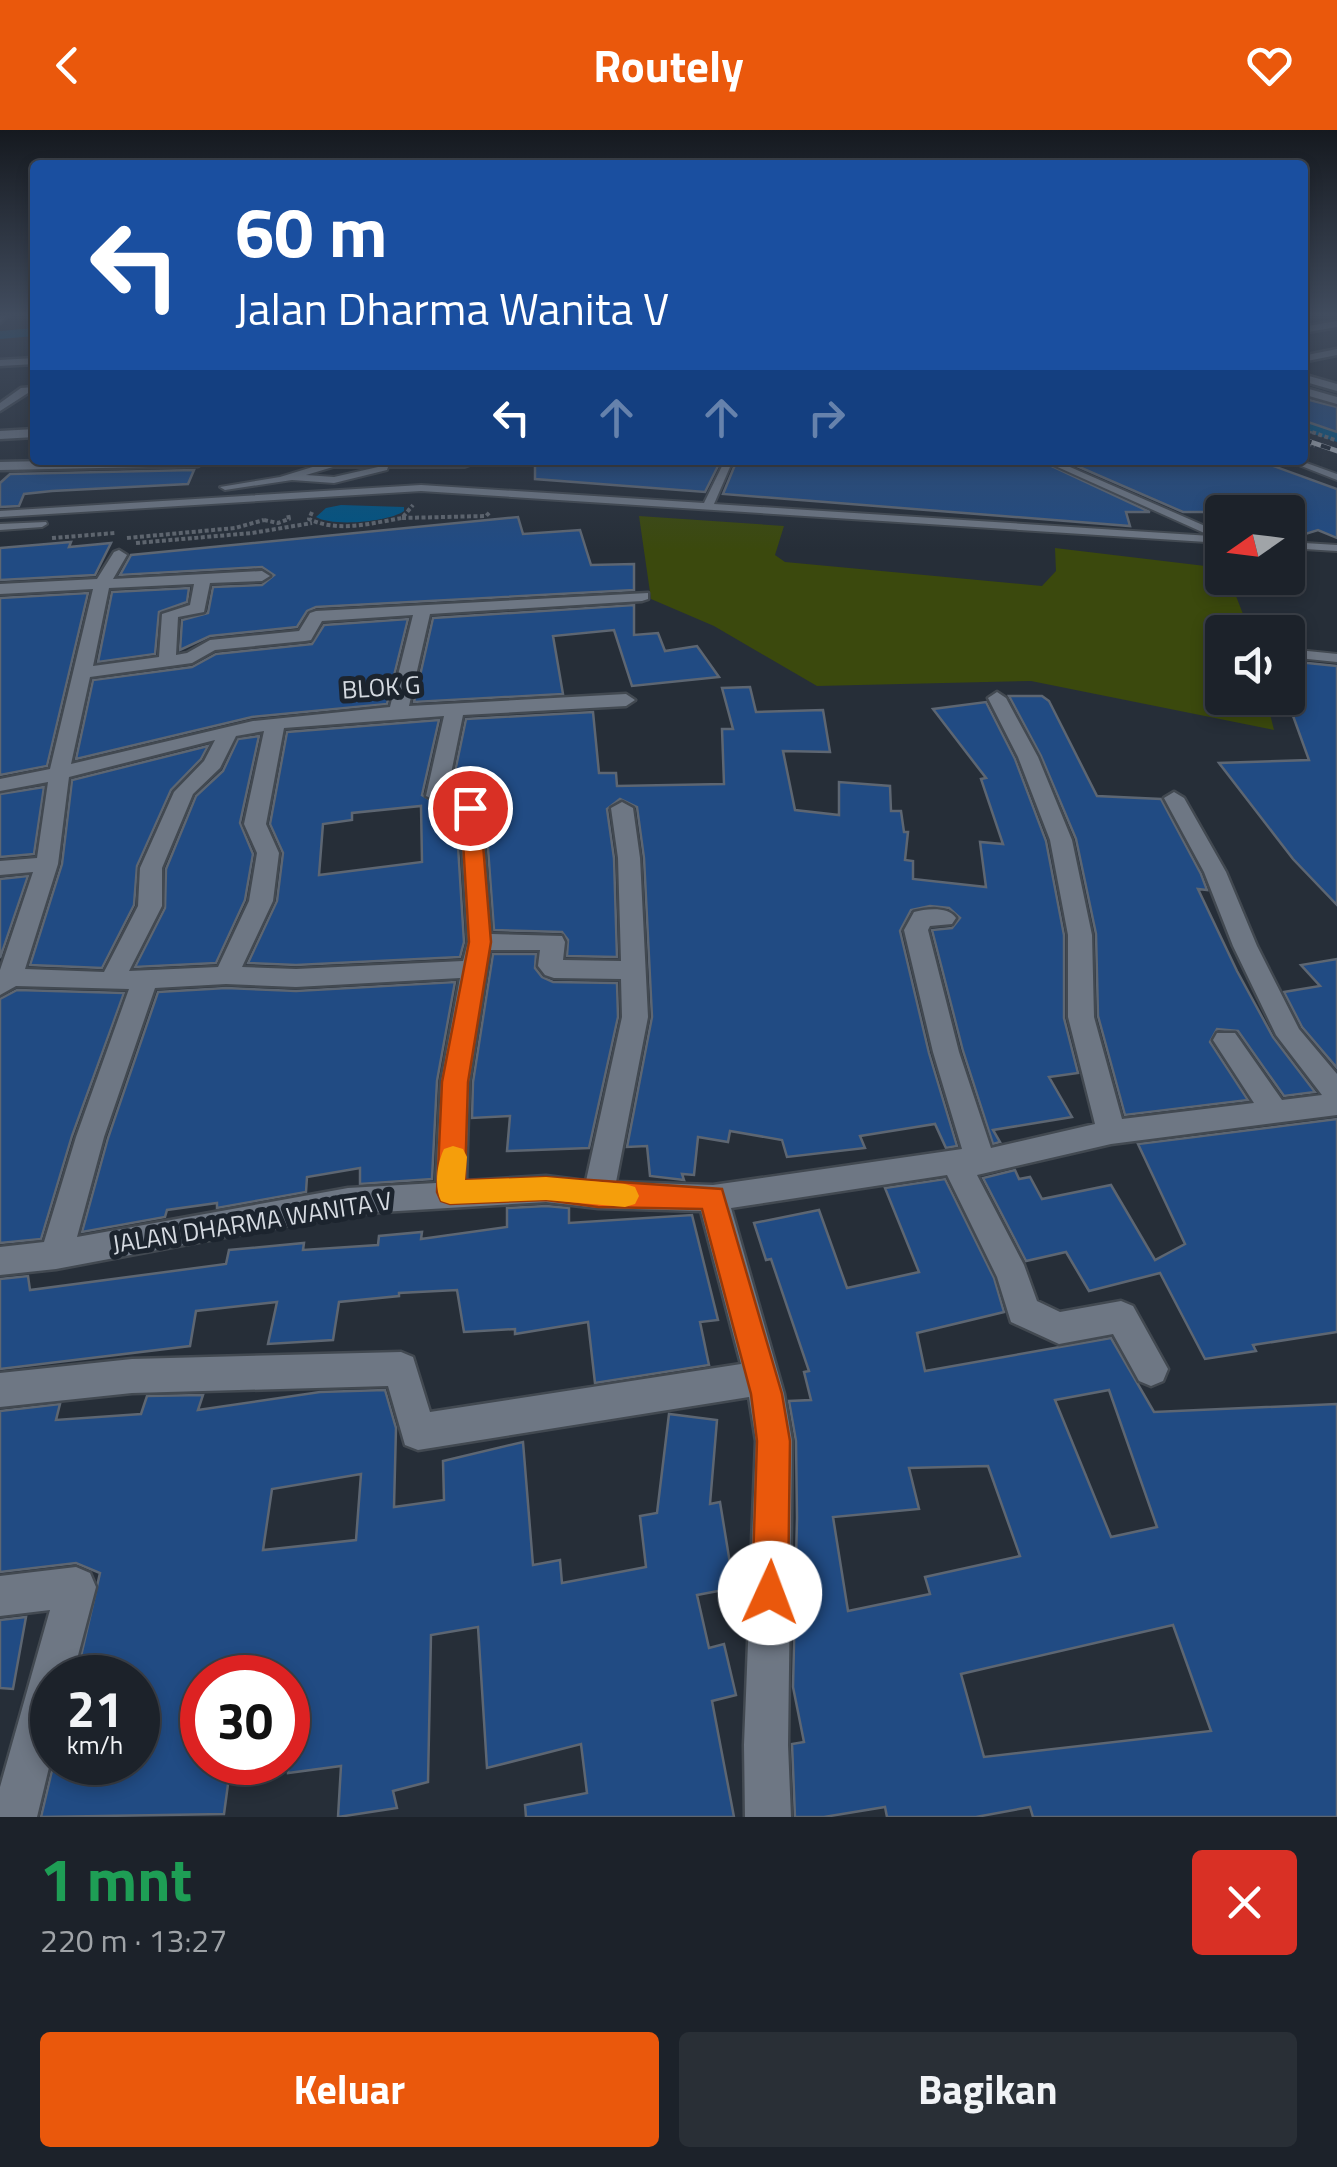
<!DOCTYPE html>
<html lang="id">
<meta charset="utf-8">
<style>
body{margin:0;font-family:"Titillium Web",sans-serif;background:#292f36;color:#f1f3f6;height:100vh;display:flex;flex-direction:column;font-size:38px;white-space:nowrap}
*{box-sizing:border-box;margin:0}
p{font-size:32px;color:#a0a4a8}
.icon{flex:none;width:55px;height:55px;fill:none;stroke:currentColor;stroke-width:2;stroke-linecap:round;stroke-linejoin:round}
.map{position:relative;height:1687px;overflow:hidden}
.side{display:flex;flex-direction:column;background:#1c222a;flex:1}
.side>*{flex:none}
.banner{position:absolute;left:30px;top:30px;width:1278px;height:305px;border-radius:10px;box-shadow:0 5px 15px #0003,0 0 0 2px #3a3f47;background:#1a4fa0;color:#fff;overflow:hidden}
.needle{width:65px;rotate:256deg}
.tools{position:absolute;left:1205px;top:365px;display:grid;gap:20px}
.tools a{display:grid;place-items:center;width:100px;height:100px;border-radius:10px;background:#1c222a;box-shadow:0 5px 15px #0003,0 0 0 2px #3a3f47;font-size:50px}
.speed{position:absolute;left:30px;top:1525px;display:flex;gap:20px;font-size:50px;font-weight:700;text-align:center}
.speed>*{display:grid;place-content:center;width:130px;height:130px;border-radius:50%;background:#1c222a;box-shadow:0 5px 15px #0003,0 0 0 2px #3a3f47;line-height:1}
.speed small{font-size:25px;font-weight:400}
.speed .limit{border:15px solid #d22;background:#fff;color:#111}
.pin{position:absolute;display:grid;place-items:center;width:85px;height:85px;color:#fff;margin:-42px;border:5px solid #fff;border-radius:50%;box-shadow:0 2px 10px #0007}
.me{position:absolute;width:110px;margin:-55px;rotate:2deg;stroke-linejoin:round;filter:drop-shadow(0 0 8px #0008)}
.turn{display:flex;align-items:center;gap:35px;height:210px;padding:0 40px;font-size:45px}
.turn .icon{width:130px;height:130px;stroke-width:2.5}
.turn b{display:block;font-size:70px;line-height:85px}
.lanes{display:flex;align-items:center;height:95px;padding:0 40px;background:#0003;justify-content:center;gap:50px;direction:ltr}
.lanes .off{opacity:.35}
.round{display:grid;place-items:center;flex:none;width:105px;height:105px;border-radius:10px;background:#292f36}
.head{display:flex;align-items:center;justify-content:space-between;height:170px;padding:0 40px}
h1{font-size:60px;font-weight:700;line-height:75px;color:#1e9e55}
.cta{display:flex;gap:20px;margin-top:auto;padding:20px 40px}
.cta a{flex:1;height:115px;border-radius:10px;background:#ea580c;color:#fff;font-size:40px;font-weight:700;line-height:115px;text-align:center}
.cta a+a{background:#292f36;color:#f1f3f6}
header{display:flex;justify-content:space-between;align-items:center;height:130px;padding:0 40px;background:#ea580c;color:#fff;font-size:45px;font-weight:700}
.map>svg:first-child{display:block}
</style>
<header><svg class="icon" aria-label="back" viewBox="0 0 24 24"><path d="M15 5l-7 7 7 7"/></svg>Routely<svg class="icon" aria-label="heart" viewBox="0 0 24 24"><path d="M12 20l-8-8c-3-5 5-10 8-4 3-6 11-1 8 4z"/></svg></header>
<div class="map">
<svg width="1337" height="1687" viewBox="0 0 1337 1687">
<rect width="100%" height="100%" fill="#262e38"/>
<polygon fill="#3b490d" points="639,386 784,396 775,425 785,432 1042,456 1056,441 1055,418 1222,438 1222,448 1229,448 1250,502 1222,502 1222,568 1266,568 1274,600 1031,551 817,556 714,496 651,469"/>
<path fill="#005484" d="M341 375 404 377V381C389 392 332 397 316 387L326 378Z"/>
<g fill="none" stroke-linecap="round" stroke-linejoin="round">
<g fill="#005484" fill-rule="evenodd">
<polygon points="35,198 35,206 0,209 0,201"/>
<polygon points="1302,290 1337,302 1337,312 1302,300"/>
</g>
</g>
<g fill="#214b83" stroke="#5d6672" stroke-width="2.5" fill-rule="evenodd">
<polygon points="1302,268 1337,277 1337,302 1302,290"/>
<polygon points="535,330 721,330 705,362 535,349"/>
<polygon points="737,330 1039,330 1150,382 1126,382 1130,396 723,364"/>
<polygon points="1063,330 1257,330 1337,359 1337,408 1318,400 1302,405 1288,399 1288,382 1222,382 1222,390 1203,382 1183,382"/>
<polygon points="194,340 188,354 52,361 24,364 19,376 0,377 0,353 10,344"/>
<polygon points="518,387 523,404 580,400 591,435 634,434 634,460 316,477 307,481 297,497 210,506 180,520 182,490 208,483 213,457 262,455 274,445 262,437 120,445 131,425"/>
<polygon points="71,412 69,417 111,413 95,445 0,450 0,418"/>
<polygon points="189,458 187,472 159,482 155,524 98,532 112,462"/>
<polygon points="88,463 47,636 0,645 0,468"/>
<polygon points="634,475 634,505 658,503 665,521 697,516 719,547 632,556 614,500 553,506 563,564 414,572 433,488"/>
<polygon points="408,489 387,574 252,587 76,629 93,550 192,537 216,524 312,514 324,495"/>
<polygon points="1288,531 1337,536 1337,775 1293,729 1219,633 1309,630 1288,572"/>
<polygon points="750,557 756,582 823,580 830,622 783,621 795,680 839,685 839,652 890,656 891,681 901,681 904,702 908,702 905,730 913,731 913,749 986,757 980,712 1003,714 981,649 986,648 933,579 986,572 1015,629 1046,711 1064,805 1064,888 1078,943 1049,947 1072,987 993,1000 1000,1012 993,1014 963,921 932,800 952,798 960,788 949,778 930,776 911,780 900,801 929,923 957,1016 946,1018 935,994 860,1006 865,1018 787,1027 782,1010 730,1001 728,1012 698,1007 694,1045 682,1044 684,1050 650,1046 647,1016 627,1017 652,887 644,728 637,677 620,669 607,679 614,728 617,827 567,826 568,810 562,802 494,800 485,678 451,661 466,589 593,582 599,643 616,643 617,656 724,654 722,599 733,599 722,558"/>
<polygon points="1009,566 1042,566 1049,571 1097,666 1161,669 1201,744 1207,760 1198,759 1237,841 1273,907 1315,962 1284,966 1238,901 1217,899 1210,912 1248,970 1125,985 1098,886 1096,804 1076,709 1041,626"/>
<path d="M439 590 422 665 456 684 464 812 460 827 296 835 248 833 277 771 283 723 270 694 287 602ZM421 676 422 732 319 745 323 694 352 690V683Z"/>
<polygon points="259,606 240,693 253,724 245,770 216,833 135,837 165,778 166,739 196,666 223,641 238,609"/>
<polygon points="208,616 201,629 171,660 137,736 134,775 102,838 30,835 62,734 72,650"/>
<polygon points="44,657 34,724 0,727 0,664"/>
<polygon points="28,746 0,828 0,749"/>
<polygon points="493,824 536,824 535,838 542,847 553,852 617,853 618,887 589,1018 507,1021 510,986 472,988 473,952"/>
<polygon points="1337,829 1337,938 1302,897 1284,862 1320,856 1301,835"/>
<polygon points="455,852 437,951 432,1049 360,1054 360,1038 307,1047 306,1062 217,1078 217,1073 167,1080 165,1087 82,1102 108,1008 158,862 226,858 296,861"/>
<polygon points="17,860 124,863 72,1006 41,1109 0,1113 0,869"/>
<polygon points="1337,989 1337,1202 1253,1215 1256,1221 1205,1229 1160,1143 1089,1161 1066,1122 1026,1131 983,1048 1015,1040 1019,1049 1030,1047 1042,1069 1111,1055 1155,1130 1185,1114 1138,1014"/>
<path d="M945 1049 994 1148 1004 1182 917 1203 925 1241 1111 1208 1154 1282 1337 1274V1687H1033L1030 1677 976 1687H887L885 1677 824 1687H795L792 1614 804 1612 793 1557 797 1388 796 1311 789 1271 811 1270 804 1242 809 1241 771 1129 766 1130 754 1093 819 1080 847 1158 919 1142 885 1058ZM1109 1260 1157 1397 1111 1407 1055 1270ZM988 1336 1020 1426 925 1447 930 1464 848 1481 833 1387 919 1379 909 1338ZM1173 1495 1211 1601 984 1627 961 1544Z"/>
<polygon points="546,1076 569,1078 569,1093 692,1085 718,1190 700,1192 709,1235 595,1253 588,1192 515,1204 515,1199 464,1202 457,1160 399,1163 399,1166 339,1172 333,1210 268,1214 277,1172 196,1181 190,1216 0,1239 0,1149 28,1146 30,1160 226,1134 229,1120 304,1113 303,1120 378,1115 379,1106 422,1102 421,1109 507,1097 507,1078"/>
<path d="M385 1260 396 1298 394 1377 444 1370 443 1331 523 1312 533 1435 560 1430 562 1453 646 1437 640 1386 657 1383 669 1284 717 1290 710 1374 720 1372 734 1458 697 1465 709 1518 724 1514 736 1565 712 1571 734 1687H526L525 1675 587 1663 581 1614 487 1638 478 1497 431 1505 428 1652 393 1661 397 1678 338 1687 341 1636 288 1643V1548H202V1632H231L224 1684 41 1687 54 1632H138V1548H76L100 1443 76 1433 0 1442V1281L60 1274 56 1290 141 1284 147 1266 203 1265 198 1280 320 1262ZM361 1344 356 1410 263 1420 272 1359Z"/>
<polygon points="26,1487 13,1559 0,1558 0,1490"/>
</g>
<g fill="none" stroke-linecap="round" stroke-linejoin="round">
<g stroke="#424951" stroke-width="4">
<g id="lane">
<path d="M483 330 465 337H388L387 340 334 353 292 350 225 360 220 357 280 347 332 331ZM333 337H378L334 347 306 345Z"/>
<polygon points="725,330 733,330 714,374 1211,406 1042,330 1054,330 1221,403 1222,413 421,361 0,387 0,381 421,355 704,373"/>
<polygon points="1286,330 1298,330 1337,344 1337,350"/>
<polygon points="46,392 47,394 42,397 0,400 0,394"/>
<polygon points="1288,412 1337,415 1337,421 1288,418"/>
<polygon points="1288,519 1337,524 1337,532 1288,527"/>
</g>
</g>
<g stroke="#424951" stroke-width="5">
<g id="street">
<polygon points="0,184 10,184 0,193"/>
<polygon points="1337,191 1337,197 1302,203 1302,197"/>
<polygon points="1337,219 1337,225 1302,232 1302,226"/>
<polygon points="35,228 35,234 0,236 0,230"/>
<polygon points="1302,244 1337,254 1337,261 1302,251"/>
<polygon points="35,257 35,263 28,263 0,281 0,273 21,258"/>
<polygon points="35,299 35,307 0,309 0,301"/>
<polygon points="92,330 203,330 204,332 198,336 0,340 0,332"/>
<path d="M119 420 127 425 113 449 262 441 270 446 262 451 210 453 204 482 178 487 176 525 187 523 210 510 299 501 310 483 316 481 648 463V469L642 471 430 484 409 576 626 564 635 570 626 576 463 585 447 663 481 678 491 804 562 806 565 812 563 830 621 831 618 728 611 678 622 672 633 678 640 728 648 887 616 1052 713 1055 962 1019 933 922 904 800 914 782C926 779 948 776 956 788L952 794 930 796 928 800 959 922 991 1018 1095 994 1068 887V805L1050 710 1018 627 988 568 997 562 1006 568 1038 627 1072 710 1092 805 1094 887 1122 989 1254 973 1213 910 1217 903H1235L1282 970 1322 965 1276 905 1233 816 1204 742 1164 668 1174 662 1184 668 1226 742 1257 816 1299 899 1337 944V985L1111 1014 977 1045 1024 1135 1037 1171 1060 1182 1121 1171 1133 1176 1168 1239 1163 1251 1151 1256 1139 1251 1113 1204 1059 1214 1011 1192 997 1147 947 1045 731 1078 784 1264 792 1311 788 1615 791 1687H745L744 1615 756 1311 749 1267 418 1320 405 1315 388 1256 132 1263 0 1277V1243L132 1229 401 1222 413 1227 430 1282 741 1234 701 1081 598 1078 546 1072 348 1084 56 1139 0 1145V1117L44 1112 76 1007 129 859 16 856 0 865V840L33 742 0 745V731L37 728 48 652 0 661V649L50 639 93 459 0 464V454L97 449 114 422ZM194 454 190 475 162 484 159 527 93 536 109 458ZM413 485 390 577 253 591 71 634 90 547 192 533 215 520 305 511 311 510 322 491ZM444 586 426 666 460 681 468 812 463 831 296 839 242 837 273 771 279 723 266 694 284 598ZM264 601 244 694 257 723 249 771 218 837 129 841 162 776V738L193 664 220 638 236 606ZM215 610 204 631 174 662 140 738 138 776 104 842 25 839 58 734 69 647ZM490 820H540L538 836 545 845 554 848 621 849 622 887 586 1051 546 1046 466 1051 469 952ZM460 848 441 952 436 1053 348 1058 77 1107 104 1007 155 858 226 854 296 857Z"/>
<polygon points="76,1437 90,1443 96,1457 72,1548 52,1548 52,1625 37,1687 0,1687 0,1657 50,1480 0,1486 0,1446"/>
</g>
</g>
<g stroke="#424951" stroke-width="5">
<polygon id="secondary" points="1302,257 1337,267 1337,274 1302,264"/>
</g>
<polyline stroke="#5f666f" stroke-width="2.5" stroke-dasharray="4 2.5" stroke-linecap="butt" points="1302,299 1313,303"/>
<g stroke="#5f666f" stroke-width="4" stroke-dasharray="4 2.5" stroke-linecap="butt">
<polyline points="1306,300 1335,310"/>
<polyline points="1302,311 1315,316"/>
<path d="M312 382 309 389C338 403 372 393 402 388L413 375"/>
<polyline points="402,388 486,386 490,382"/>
<polyline points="264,390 278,393 289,389 288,384"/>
<polyline points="52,408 115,403"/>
<polyline points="127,408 235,398 264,390"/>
<polyline points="136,413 252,403 312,393"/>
</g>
<use href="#lane" fill="#6e7784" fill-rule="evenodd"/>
<use href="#street" fill="#6e7784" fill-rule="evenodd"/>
<use href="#secondary" fill="#6e7784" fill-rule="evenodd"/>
<g stroke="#aab0b7" stroke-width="5">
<polyline id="rail" points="1302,309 1337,321"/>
</g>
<use href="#rail" stroke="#1c242e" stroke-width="4" stroke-dasharray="10" stroke-linecap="butt"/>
</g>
<linearGradient id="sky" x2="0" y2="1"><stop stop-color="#15191f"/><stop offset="0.44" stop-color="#414c5e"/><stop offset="1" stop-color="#414c5e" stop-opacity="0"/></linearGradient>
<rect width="1337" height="420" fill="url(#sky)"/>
<polygon fill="#ea580c" stroke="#983908" stroke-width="2.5" points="470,672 480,678 491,812 468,952 465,1050 546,1047 722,1059 782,1264 790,1311 788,1463 783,1476 770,1481 757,1476 752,1463 757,1311 751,1264 702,1079 598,1077 546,1070 450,1074 441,1071 437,1062 442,952 469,812 461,678"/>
<path fill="#f59e0b" d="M453 1016 463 1019 467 1027 465 1050 546 1047 625 1054 635 1057 639 1066 635 1074 625 1077 546 1070 450 1074 441 1071C434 1057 437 1033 444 1019Z"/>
<g text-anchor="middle" stroke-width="10" stroke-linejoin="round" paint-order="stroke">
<g font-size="25" fill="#d5dae1" stroke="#1c242e">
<text transform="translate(381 557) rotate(-4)" y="9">BLOK G</text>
<text transform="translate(252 1092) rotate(-9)" y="9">JALAN DHARMA WANITA V</text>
</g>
</g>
</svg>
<div class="tools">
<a><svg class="needle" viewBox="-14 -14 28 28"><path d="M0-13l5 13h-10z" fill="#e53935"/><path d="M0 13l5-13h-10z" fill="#a0a4a8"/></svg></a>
<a><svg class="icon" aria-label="sound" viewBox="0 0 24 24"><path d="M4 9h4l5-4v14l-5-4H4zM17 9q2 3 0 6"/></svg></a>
</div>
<div class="speed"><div>21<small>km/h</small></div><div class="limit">30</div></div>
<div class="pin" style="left:470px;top:678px;background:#d93025"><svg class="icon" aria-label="arrive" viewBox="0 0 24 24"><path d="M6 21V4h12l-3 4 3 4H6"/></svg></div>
<svg class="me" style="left:770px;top:1463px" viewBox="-20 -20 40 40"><circle r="19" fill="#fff"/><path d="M0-13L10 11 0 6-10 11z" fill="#ea580c"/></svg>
<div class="banner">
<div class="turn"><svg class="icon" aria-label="left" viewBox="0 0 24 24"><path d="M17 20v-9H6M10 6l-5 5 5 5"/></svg><div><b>60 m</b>Jalan Dharma Wanita V</div></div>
<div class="lanes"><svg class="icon" aria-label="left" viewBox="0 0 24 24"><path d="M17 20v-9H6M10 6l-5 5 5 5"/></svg><svg class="icon off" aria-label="ahead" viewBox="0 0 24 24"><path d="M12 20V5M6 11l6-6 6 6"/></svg><svg class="icon off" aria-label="ahead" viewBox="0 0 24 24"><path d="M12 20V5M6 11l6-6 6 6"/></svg><svg class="icon off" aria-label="right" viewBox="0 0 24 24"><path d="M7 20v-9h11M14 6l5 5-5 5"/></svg></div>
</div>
</div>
<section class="side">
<div class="head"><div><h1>1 mnt</h1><p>220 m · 13:27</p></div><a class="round" style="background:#d93025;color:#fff"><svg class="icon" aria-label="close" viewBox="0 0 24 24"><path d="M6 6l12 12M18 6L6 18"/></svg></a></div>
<div class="cta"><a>Keluar</a><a>Bagikan</a></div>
</section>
